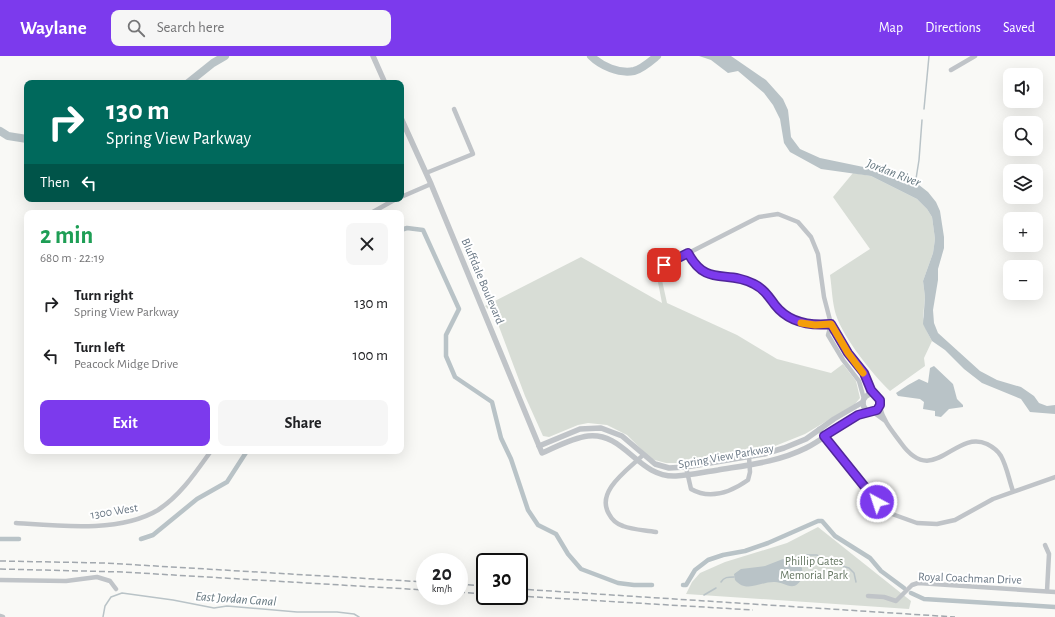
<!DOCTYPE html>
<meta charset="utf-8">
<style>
body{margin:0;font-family:"Alegreya Sans",sans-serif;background:#f6f6f6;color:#202124;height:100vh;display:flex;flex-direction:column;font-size:15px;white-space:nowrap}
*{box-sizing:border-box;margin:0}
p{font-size:13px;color:#757577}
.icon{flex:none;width:22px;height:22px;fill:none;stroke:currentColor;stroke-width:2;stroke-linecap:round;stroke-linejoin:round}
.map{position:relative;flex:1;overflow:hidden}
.sheet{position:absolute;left:24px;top:154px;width:380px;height:244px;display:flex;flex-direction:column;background:#fff;border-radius:8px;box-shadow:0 4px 16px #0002}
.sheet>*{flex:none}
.hud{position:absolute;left:24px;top:24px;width:380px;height:122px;border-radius:8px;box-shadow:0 4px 16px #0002;background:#00695c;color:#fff;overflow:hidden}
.fabs{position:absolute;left:1003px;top:12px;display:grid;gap:8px}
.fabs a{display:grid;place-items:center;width:40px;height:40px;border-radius:8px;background:#fff;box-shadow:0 4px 16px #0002;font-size:20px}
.speed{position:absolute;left:416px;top:497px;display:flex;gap:8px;font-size:20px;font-weight:700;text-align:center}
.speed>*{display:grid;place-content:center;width:52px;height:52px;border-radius:50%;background:#fff;box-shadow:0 4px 16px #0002;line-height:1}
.speed small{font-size:10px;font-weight:400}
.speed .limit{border:2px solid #111;border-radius:6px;background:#fff;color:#111}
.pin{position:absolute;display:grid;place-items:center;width:34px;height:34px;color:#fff;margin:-17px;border-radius:8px;box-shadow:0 2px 6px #0006}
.me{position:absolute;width:44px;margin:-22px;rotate:320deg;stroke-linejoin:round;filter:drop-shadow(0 0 3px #0008)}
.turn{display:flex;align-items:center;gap:14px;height:84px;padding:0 16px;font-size:18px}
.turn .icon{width:52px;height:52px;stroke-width:2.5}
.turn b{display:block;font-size:28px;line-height:34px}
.then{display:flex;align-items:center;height:38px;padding:0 16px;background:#0003;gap:8px;font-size:15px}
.round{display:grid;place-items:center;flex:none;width:42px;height:42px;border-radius:8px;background:#f6f6f6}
.summary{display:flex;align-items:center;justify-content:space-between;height:68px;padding:0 16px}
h1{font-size:24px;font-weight:600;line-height:30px;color:#1e9e55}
.cta{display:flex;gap:8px;margin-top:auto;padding:8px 16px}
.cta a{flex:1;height:46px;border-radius:8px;background:#7c3aed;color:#fff;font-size:16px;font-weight:600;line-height:46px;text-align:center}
.cta a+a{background:#f6f6f6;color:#202124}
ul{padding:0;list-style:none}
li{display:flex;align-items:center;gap:12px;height:52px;padding:0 16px}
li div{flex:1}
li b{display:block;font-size:15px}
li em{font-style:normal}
header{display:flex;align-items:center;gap:24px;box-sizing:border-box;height:56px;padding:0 20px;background:#7c3aed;color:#fff}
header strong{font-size:19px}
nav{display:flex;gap:22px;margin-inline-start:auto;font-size:14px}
.search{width:280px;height:36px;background:#f6f6f6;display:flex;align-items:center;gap:10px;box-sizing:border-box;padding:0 14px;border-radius:8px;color:#757577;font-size:15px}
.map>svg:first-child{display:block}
</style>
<header>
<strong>Waylane</strong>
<div class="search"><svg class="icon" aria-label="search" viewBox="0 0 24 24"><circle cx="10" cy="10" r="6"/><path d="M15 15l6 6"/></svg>Search here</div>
<nav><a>Map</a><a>Directions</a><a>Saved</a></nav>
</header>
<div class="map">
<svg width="1055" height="561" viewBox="0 0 1055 561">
<rect width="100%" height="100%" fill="#f9f9f6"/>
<g fill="#d8ddd6">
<path d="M853 117 871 120 917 143 927 153 932 161 935 183 933 197 923 225 925 241 923 261 927 276 932 285 924 302 925 310 890 335C873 319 843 281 836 259 832 246 832 232 830 219L870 193 833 141Z"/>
<polygon points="581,201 662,247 656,216 660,215 667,247 737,279 777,303 831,317 843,308 856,325 860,342 855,348 805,378 775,390 757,395 681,407 666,407 651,403 627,379 607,369 588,367 578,369 549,381 543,380 525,340 492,252 488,253 485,250"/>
<polygon points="818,471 911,545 909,553 686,538 692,526 700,517 725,506 787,487"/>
</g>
<g fill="#b9c3c7">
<polygon points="699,0 731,0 766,24 783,43 788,54 791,81 800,93 820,102 878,114 906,126 919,129 928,136 936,146 940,155 944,181 944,192 938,213 938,224 933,254 934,267 938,277 980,315 997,324 1021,331 1034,340 1039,347 1047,350 1055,349 1055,358 1030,356 1021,343 982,327 964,313 945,294 932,285 927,276 923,268 925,241 923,225 933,197 935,183 932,161 927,153 917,143 871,120 821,113 790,96 784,87 780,63 773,49 764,37 738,15 728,17 711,4"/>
<polygon points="934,310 953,328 957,343 963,349 963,351 949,353 941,361 935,360 935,355 923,353 924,346 920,343 898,340 896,337 908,329 919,323 928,327 930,312"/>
<path d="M783 503 797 505 802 512 803 522C800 525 798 529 794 530 787 531 782 526 775 526 761 525 747 538 735 524L734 518 741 513 765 510Z"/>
</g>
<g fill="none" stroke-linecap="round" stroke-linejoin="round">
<g stroke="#b9c3c7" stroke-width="1.5">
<polyline points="924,53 929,0"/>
<polyline points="915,129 919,104 922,64"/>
<polyline points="797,505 800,499 817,499 825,505 849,512 854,517 856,526"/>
<path d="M721 526C724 521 728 521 734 521"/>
<polyline points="704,539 716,532"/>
<polyline points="103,561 105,550 111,541 122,537 173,544 214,552 227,550 297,556 337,556 354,558 359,561"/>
</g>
<g stroke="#b9c3c7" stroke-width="4.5">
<polyline points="401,174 407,172 423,174 459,253 446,279 446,300 455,321 492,346 501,382 511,403 528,454 538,469 556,478 568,498 581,513 618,527 634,529 652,529"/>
<polyline points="0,483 19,483"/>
<polyline points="141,483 153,479 197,443 227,426 247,395"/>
<polyline points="683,529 686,529 695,514 708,504 723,499 745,495 768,487 818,465 822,465 835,480 870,502 881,515 904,532"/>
<polyline points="911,537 924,543 1055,551"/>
</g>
<g stroke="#b9c3c7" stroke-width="8">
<path d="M591 0C601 10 619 18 634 15 642 13 651 5 657 0"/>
<polyline points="188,27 213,7 225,0"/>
<polyline points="0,75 8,80 27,83"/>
</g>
<g stroke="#c0c4c8" stroke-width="4.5">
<polyline points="951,14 975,0"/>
<polyline points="426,117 473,98 454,53"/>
<polyline points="401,141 431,128"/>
<polyline points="371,157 396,143"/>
<path d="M688 197C707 232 727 213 754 228 764 233 769 241 775 249 789 267 810 270 831 268"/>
<polyline points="656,208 667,208 759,161 778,158 798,166 811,181 818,198 824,241 831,268 848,297 864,317 875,339"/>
<polyline points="831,268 828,279 843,304 859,325 864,343"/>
<path d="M880 351C883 365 893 376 901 387 934 433 954 373 987 388 993 391 998 395 1001 400 1007 411 1009 424 1013 435"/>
<polyline points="873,356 884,364"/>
<polyline points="819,373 877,447 892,458 917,467 937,468 955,464 993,443 1055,421"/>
<path d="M643 399C629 413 595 435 609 458 612 464 617 468 623 470 633 474 645 474 656 476"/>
<path d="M686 411 691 433C710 444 731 436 748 424L750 416 749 401"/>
<path d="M16 467C59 470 120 477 158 454 180 440 196 416 211 395"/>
<polyline points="1045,489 1049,498 1047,535"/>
<polyline points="0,524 66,525 97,521 110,525 116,533"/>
<polyline points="868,540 884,541 896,545 912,529 918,527 1055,536"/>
<polyline points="0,560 3,561"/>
</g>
<g stroke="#c0c4c8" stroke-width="5.5">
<polyline points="373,0 385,27"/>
<path d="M401 62 431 128 542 397C556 391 572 382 588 380 625 376 638 422 676 420 690 419 704 416 718 414 748 409 778 406 806 392 828 381 845 363 869 356"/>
<circle cx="872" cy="347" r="9"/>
<polyline points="539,390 580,373 601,372 622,380 655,408 669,412 686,411 764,398 784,392 806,383 834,363 863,346"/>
</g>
<g stroke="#a2a8ae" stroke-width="1.5" stroke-dasharray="6 3" stroke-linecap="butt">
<polyline points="0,505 105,507 425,526"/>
<polyline points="0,513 123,516 425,534"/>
<polyline points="459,528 485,530"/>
<polyline points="519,533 955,561"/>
<polyline points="459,536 485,538"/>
<polyline points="519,540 753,554"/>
</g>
</g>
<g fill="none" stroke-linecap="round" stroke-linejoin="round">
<g stroke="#51269a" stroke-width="10">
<path id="route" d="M664 209 688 197C707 232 726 213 754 228 764 233 769 241 775 249 789 267 810 270 831 268L848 297 864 317 871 334 880 344V349L877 354 858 359 824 380 877 446"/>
</g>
<use href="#route" stroke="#7c3aed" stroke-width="7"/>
<polyline stroke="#f59e0b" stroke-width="7" points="801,267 815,269 831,268 848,297 863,317"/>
</g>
<g text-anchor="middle" stroke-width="4" stroke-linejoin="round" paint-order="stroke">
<g font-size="12" fill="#6a7885" stroke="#fff">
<text transform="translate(483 225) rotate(67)" y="4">Bluffdale Boulevard</text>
<text transform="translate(726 400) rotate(-10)" y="4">Spring View Parkway</text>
<text transform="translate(114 455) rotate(-9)" y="4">1300 West</text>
<text transform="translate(970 522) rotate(2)" y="4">Royal Coachman Drive</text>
</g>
<g font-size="12" fill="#677864" stroke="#fff">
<text x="814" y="509">Phillip Gates<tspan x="814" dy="14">Memorial Park</tspan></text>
</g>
<g font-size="13" font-style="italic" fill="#667880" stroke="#fff">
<text transform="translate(894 116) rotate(21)" y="5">Jordan River</text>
<text transform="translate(236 542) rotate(4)" y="5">East Jordan Canal</text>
</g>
</g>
</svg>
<div class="fabs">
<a><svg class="icon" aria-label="sound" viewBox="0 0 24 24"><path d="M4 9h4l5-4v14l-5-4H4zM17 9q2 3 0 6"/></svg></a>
<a><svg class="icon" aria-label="search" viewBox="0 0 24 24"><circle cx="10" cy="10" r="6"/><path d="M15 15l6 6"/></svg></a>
<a><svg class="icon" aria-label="layers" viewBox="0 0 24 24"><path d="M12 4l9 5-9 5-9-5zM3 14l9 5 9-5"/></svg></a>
<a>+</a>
<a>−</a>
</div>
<div class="speed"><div>20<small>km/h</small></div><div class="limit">30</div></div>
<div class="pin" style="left:664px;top:209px;background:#d93025"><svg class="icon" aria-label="arrive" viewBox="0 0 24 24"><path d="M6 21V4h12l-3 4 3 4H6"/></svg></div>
<svg class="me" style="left:877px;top:446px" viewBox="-20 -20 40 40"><circle r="17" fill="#7c3aed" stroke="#fff" stroke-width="3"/><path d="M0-11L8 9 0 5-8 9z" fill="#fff"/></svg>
<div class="hud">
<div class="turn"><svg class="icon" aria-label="right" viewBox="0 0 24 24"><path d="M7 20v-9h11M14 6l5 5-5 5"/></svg><div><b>130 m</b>Spring View Parkway</div></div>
<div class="then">Then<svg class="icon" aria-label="left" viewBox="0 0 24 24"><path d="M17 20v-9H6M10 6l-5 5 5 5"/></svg></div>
</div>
<section class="sheet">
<div class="summary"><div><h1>2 min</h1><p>680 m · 22:19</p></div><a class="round"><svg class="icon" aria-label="close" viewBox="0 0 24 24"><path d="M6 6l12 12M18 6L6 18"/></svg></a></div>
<ul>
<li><svg class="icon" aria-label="right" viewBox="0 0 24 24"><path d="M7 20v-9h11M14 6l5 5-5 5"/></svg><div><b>Turn right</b><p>Spring View Parkway</p></div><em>130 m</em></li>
<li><svg class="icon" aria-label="left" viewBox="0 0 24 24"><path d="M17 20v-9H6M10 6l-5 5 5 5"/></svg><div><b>Turn left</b><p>Peacock Midge Drive</p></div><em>100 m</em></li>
</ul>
<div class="cta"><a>Exit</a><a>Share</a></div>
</section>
</div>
